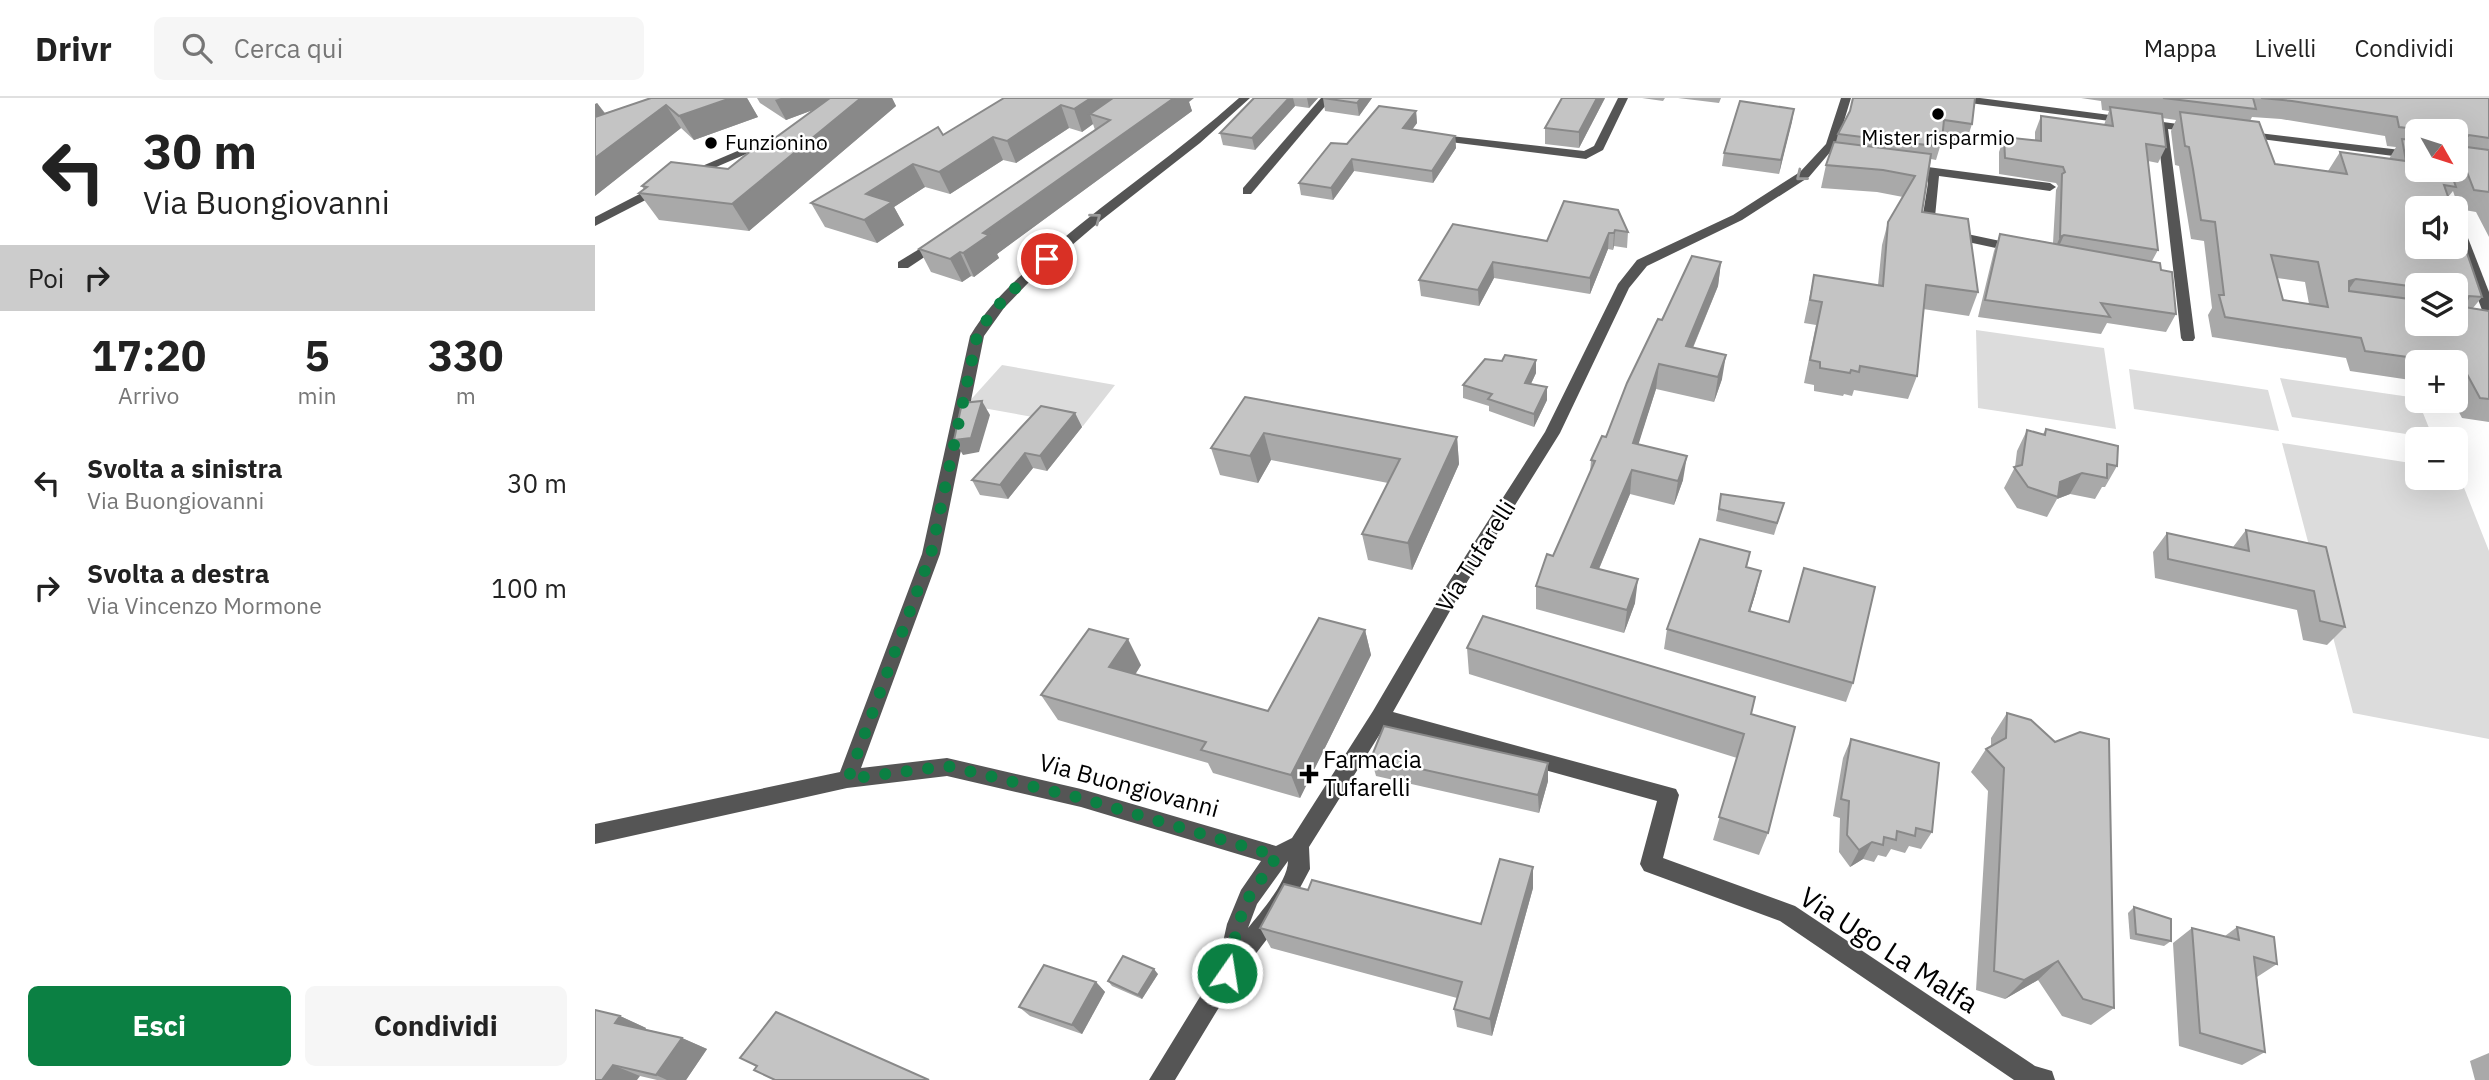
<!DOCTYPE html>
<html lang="it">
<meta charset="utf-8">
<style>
body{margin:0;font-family:"IBM Plex Sans",sans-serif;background:#f6f6f6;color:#222;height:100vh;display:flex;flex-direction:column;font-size:26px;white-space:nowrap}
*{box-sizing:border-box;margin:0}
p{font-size:23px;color:#767676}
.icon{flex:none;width:38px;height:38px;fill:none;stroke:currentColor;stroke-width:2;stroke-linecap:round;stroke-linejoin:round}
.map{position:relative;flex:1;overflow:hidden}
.sheet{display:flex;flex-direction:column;background:#fff;width:595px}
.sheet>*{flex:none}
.top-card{background:#fff;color:#222;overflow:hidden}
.needle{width:46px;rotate:129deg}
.controls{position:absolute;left:1810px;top:21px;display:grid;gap:14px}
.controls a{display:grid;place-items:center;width:63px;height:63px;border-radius:10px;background:#fff;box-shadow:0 7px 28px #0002;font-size:35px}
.pin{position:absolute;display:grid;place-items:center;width:60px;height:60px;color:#fff;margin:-30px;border:4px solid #fff;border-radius:50%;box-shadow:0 2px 7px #0007}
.me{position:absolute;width:77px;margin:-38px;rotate:13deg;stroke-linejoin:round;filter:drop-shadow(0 0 5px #0008)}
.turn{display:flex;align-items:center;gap:24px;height:147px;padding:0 28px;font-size:32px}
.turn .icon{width:91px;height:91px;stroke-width:2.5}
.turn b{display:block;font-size:49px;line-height:60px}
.then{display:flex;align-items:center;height:66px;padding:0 28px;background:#0003;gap:14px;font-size:26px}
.eta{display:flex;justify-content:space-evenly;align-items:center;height:119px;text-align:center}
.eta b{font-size:42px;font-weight:800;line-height:49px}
.cta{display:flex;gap:14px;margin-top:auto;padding:14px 28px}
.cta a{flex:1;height:80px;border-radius:10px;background:#0b8043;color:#fff;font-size:28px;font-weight:800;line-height:80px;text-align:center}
.cta a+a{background:#f6f6f6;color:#222}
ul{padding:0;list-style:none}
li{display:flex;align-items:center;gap:21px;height:105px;padding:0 28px}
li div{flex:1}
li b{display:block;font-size:26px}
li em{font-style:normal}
header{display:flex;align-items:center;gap:42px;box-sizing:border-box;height:98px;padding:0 35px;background:#fff;border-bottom:2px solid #e0e0e0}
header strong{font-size:33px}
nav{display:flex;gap:38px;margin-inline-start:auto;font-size:24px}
.search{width:490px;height:63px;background:#f6f6f6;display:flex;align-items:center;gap:18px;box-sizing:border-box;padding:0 24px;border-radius:10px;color:#767676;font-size:26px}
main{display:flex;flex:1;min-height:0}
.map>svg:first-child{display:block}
</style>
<header>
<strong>Drivr</strong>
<div class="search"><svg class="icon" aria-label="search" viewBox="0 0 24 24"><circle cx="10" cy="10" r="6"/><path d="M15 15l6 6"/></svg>Cerca qui</div>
<nav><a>Mappa</a><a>Livelli</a><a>Condividi</a></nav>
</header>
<main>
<section class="sheet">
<div class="top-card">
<div class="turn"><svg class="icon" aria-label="left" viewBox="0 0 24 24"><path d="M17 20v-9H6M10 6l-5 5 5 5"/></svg><div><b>30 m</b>Via Buongiovanni</div></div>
<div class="then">Poi<svg class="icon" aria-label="right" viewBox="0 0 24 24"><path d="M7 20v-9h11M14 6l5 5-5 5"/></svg></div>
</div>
<div class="eta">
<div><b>17:20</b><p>Arrivo</p></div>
<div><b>5</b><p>min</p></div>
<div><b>330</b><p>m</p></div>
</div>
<ul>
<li><svg class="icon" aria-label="left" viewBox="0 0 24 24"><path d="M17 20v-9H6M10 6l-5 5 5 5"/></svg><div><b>Svolta a sinistra</b><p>Via Buongiovanni</p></div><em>30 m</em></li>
<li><svg class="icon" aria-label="right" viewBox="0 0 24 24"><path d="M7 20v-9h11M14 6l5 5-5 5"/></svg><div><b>Svolta a destra</b><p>Via Vincenzo Mormone</p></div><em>100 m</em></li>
</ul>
<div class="cta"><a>Esci</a><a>Condividi</a></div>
</section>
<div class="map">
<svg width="1894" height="982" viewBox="0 0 1894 982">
<rect width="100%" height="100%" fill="#fff"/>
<g fill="#dcdcdc">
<polygon points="1381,232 1509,250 1521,331 1383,310"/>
<polygon points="407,267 520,287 488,328 371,307"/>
<polygon points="1534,271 1673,292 1684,333 1539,311"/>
<polygon points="1685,280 1822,300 1838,340 1697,319"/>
<polygon points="1687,345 1822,366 1822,380 1860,380 1862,372 1894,453 1894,641 1758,615"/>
</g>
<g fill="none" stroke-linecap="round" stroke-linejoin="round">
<g fill="#555" fill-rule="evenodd">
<path d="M644 0H655L605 45 504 124 435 183 409 210 389 238 345 456 266 670 352 660 486 691 681 748 697 740 778 613 852 487 950 334 1023 186 1042 162 1138 117 1205 74 1231 46 1246 0H1256L1242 46 1214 79 1147 122 1052 168 1034 190 965 335 864 497 798 614 1081 691 1084 697 1068 760 1200 808 1440 968 1457 973 1460 982H1419L1185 823 1049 773 1045 766 1062 703 790 628 714 749 715 771 691 816 640 883 580 982H554L622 871 632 826 646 792 666 763 486 709 352 678 252 690 0 746V726L245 674 327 456 375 238C396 202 427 176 459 148 519 97 585 53 644 0ZM693 763C693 783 666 814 653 830L662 806Z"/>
<polygon points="726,0 737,0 656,96 648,96 648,90"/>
<polygon points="1023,0 1033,0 1008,52 991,61 847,43 841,40 847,37 989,53 999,48"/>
<polygon points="1354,0 1385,0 1606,29 1606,33 1602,34 1573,31 1600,240 1598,243 1588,243 1586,240 1562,29 1359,3"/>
<polygon points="1647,33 1822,54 1822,61 1643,38 1643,34"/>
<polygon points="178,38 188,40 96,80 86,77"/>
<polygon points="1310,66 1455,85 1461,89 1455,93 1344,78 1339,129 1429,148 1429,154 1424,155 1331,135 1326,129 1333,85 1331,76 1306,73 1306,67"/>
<polygon points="66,85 72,89 70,92 0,128 0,119"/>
<polygon points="1860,118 1866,122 1894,194 1894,216 1887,212 1860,140"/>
<polygon points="344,139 350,143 349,146 313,170 303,170 303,164"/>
</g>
</g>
<g fill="#a9a9a9" fill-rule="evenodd">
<polygon points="56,0 152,0 163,19 99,42 86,30 0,98 2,5 10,15"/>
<polygon points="162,0 297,0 301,8 154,133 64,122 44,95 49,92 47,88 133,71 180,40 220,11 191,22 165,5"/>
<polygon points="409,0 594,4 597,13 402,156 404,160 379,179 376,178 367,184 336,174 324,151 500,32 498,26 487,34 474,30 421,65 408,62 355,96 330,89 299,109 309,127 282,145 230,129 216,105 348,37"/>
<polygon points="659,0 723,0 714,10 700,8 660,52 628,47 625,35"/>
<polygon points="728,0 777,0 764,18 730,13"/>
<polygon points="1010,0 984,50 950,46 950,30"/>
<polygon points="1047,0 1070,0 1068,3"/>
<polygon points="1083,0 1126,0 1124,5"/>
<polygon points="1258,0 1377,26 1371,45 1347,42 1341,62 1336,61 1327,114 1383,194 1374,218 1328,211 1322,278 1313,301 1259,292 1257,298 1249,296 1248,298 1219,293 1219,287 1209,285 1221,227 1209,225 1219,177 1283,187 1287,147 1293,124 1308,99 1282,94 1226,90 1231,67 1241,44 1243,36 1255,13"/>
<path d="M1486 0H1894V139L1881 114 1864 111 1858 93 1853 99 1887 199 1878 210 1894 213V324L1867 320 1858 303H1860V264H1822V283L1755 273 1751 260 1617 239 1613 217 1617 210 1609 143 1596 141 1584 68 1580 67 1576 33 1581 22 1567 20 1571 49 1563 65 1553 63 1563 152 1557 163 1566 172 1581 216 1571 234 1512 225 1506 236 1383 219 1399 153 1405 136 1458 145 1461 92 1463 88 1461 85 1404 76V54L1409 39 1440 43V34L1446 18 1509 27 1514 13 1507 12 1506 3ZM1657 19 1686 21 1790 38 1792 48 1801 49 1794 61 1745 54 1733 73 1680 66 1655 23ZM1822 33H1860V72H1822ZM1682 180 1710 184 1714 206 1688 202ZM1822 187H1860L1822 226Z"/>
<polygon points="1199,11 1184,76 1127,68 1129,55"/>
<polygon points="821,13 822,25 817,32 860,38 861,50 838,85 759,73 738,102 706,97 704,85 752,46"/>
<polygon points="969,103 1033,134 1032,150 1019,148 1018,152 1013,151 995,196 899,180 884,208 826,198 824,182 952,143"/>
<polygon points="1126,164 1123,188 1098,250 1127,281 1119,304 1061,291 1043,346 1088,382 1079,407 1035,396 1004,471 1040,505 1029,535 941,511 941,488 958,458 995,375 996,362 1011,339 1067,222"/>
<polygon points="941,262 941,275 936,286 952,289 952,302 939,329 894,313 894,308 868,300 868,287 907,263"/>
<polygon points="650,299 862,339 864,366 817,472 773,462 767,436 793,385 676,362 663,385 625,377 616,350"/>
<polygon points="480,315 487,329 452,373 438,370 413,401 385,397 377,382"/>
<polygon points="1451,331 1522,368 1510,389 1507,389 1500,401 1475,396 1462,401 1452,419 1422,410 1409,390 1420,369 1422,353 1432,332 1448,336"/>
<polygon points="1126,396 1185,418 1179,437 1121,423"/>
<polygon points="1651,432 1731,449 1750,529 1732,547 1708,542 1702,512 1560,480 1558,454 1572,435 1638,449"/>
<polygon points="1155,454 1152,469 1161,494 1155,513 1194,524 1258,585 1251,604 1069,551 1072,531"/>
<polygon points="770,532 776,557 705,700 618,675 613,665 463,622 446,597 546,567 540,577 673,613"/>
<polygon points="872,550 1156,616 1173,735 1164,757 1118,742 1142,660 874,576"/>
<polygon points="1412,615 1519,910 1496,927 1467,918 1443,882 1410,901 1381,892 1393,693 1376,674 1391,651 1396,648 1396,640"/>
<polygon points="1256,641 1337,734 1326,751 1314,748 1310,755 1296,751 1291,759 1283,757 1279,764 1268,761 1255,769 1244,754 1245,720 1238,718 1248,660"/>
<polygon points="776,660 953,665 953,683 944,715 781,678"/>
<polygon points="938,769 938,790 897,938 862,929 859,911 862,900 676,850 665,830 713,792 886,826"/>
<polygon points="1539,809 1576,843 1569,848 1535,841 1533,815"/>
<polygon points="1642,829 1682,866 1662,879 1670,954 1647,967 1584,948 1578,845 1597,830 1630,838"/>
<polygon points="563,876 547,901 517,888 513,883"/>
<polygon points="501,884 510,894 487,936 435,918 424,909"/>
<polygon points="25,918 51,930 50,931 87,940 112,951 91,982 62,982 45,978 0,982"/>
<polygon points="1894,955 1894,982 1880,982 1875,963"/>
</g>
<g fill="#898989">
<polygon points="136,0 152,0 163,19 99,42 84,18"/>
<polygon points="186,0 247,0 248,1 191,22 180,2"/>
<polygon points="266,0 297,0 301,8 154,133 137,106"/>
<polygon points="496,0 535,0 495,16 498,26 487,34 479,11"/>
<polygon points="579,0 599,0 594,4 597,13 402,156 404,160 379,179 368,155 388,135"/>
<polygon points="694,0 698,0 700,8 660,52 657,40"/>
<polygon points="712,0 723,0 714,10"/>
<polygon points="766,0 777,0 764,18 762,5"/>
<polygon points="1002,0 1010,0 984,50 984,34"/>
<polygon points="2,5 19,28 0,36 0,6"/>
<polygon points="71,7 86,30 0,98 0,60"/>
<polygon points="466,7 474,30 421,65 412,43"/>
<polygon points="1199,11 1197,24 1184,76 1186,62"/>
<polygon points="821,13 822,25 809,42 808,30"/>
<polygon points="860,38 861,50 838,85 837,73"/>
<polygon points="398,39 408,62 355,96 344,74"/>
<polygon points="757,61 759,73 738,102 736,90"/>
<polygon points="318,66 330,89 299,109 309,127 282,145 269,122 271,96"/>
<polygon points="1020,132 1019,148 1018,152 1019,135"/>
<polygon points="1014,135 1013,151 995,196 995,180"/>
<polygon points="1469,137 1462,153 1458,155 1465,139"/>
<polygon points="365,154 376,178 367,184 355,161"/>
<polygon points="898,164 899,180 884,208 883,192"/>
<polygon points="1126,164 1123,188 1088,273 1091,248"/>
<polygon points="1761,181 1747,201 1754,183"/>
<polygon points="1131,257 1127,281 1119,304 1123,279"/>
<polygon points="941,262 941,275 930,298 930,285"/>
<polygon points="1064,266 1061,291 1036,370 1038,345"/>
<polygon points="952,289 952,302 939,329 939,316"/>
<polygon points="387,303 395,317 384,354 368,357 359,342"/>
<polygon points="480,315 487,329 452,373 445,358"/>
<polygon points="669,335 676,362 663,385 655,358"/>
<polygon points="862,339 864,366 817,472 813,445"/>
<polygon points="430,355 438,370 413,401 405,387"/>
<polygon points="1092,358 1088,382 1079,407 1083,383"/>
<polygon points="1037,372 1035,396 995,492 996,469"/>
<polygon points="1487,375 1475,396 1462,401 1463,399 1465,384"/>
<polygon points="1166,473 1161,494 1149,533 1154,513"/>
<polygon points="1043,481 1040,505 1029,535 1032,512"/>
<polygon points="770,532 776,557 705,700 696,677"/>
<polygon points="533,541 546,567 528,595 514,569"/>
<polygon points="953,665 953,683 944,715 943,697"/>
<polygon points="1277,744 1268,761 1255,769 1264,752"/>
<polygon points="938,769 938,790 897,938 895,921"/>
<polygon points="1463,863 1443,882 1410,901 1429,882"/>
<polygon points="559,871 563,876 547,901 543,897"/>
<polygon points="501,884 510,894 487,936 477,927"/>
<polygon points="25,918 51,930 47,937 20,925"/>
<polygon points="87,940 112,951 91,982 72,982 61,977"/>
<polygon points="18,967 45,978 42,982 7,982"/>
</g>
<g fill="#c4c4c4" stroke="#898989" stroke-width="2" fill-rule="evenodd">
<polygon points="56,0 136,0 84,18 71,7 0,60 0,19"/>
<polygon points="235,0 266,0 137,106 44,95 52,89 47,88 76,64 133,71 172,40 180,40"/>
<polygon points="409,0 496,0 479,11 466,7 412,43 398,39 344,74 318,66 271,96 297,104 269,122 216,105 343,29 348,37"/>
<polygon points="518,0 579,0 388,135 394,137 368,155 365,154 355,161 324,151 515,22 495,16"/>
<polygon points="659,0 694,0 657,40 625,35"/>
<polygon points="728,0 766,0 762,5"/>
<polygon points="967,0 1002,0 984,34 950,30"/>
<polygon points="1258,0 1380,0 1377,26 1349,22 1347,42 1340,41 1340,48 1243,36 1255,13"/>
<polygon points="1568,0 1658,0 1661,11"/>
<polygon points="1666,0 1894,0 1894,40 1874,37 1871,40 1872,49 1894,52 1894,94 1879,92 1863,51 1860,51 1860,33 1837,33 1804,29 1802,19 1697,3"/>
<polygon points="1145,3 1199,11 1186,62 1129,55"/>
<polygon points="784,8 821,13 808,30 860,38 837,73 757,61 736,90 704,85 736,45 752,46"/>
<polygon points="1515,9 1567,16 1571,49 1551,46 1563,152 1469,137 1465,139 1467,76 1470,74 1468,69 1410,60 1409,39 1446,43 1446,18 1518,28"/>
<path d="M1585 14 1664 24 1680 66 1752 76 1745 54 1811 63 1807 41 1822 42V72H1855L1861 89 1849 87 1857 110H1822V149H1860V120L1887 199 1874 198 1869 209 1894 213V301L1885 300 1867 267 1860 266V264H1848L1770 253 1766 240 1630 219 1624 197H1629L1620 124 1606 122 1598 71 1594 49 1590 48ZM1676 157 1723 164 1733 209 1688 202ZM1761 181 1822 189V187H1860V226H1822V202L1754 193V183Z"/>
<polygon points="1239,44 1336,56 1327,114 1373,121 1383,194 1331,187 1322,278 1265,268 1264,274 1256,272 1255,275 1225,270 1225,264 1215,262 1227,204 1215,202 1219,177 1288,188 1293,124 1320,78 1288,72 1231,67"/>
<polygon points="969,103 1023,112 1033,134 1020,132 1019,135 1014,135 995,180 898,164 883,192 824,182 858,126 952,143"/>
<polygon points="1405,136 1565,165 1566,172 1577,174 1581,216 1506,205 1515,219 1390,202"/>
<polygon points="1097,158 1126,164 1091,248 1131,257 1123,279 1064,266 1038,345 1092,358 1083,383 1037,372 996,469 1043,481 1032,512 941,488 952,456 958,458 1000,363 996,362 1007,338 1011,339 1032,285 1063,221 1067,222"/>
<polygon points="910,257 941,262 930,285 952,289 939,316 893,301 897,296 868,287 890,261 907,263"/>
<polygon points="650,299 862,339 813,445 767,436 805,361 669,335 655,358 616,350"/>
<polygon points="387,303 376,340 359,342 367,305"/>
<polygon points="446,308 480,315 445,358 430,355 405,387 377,382"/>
<polygon points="1451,331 1523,348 1522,368 1512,366 1512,380 1487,375 1465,384 1463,399 1433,389 1419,369 1427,367 1432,332 1450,337"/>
<polygon points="1126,396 1189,405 1182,425 1124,411"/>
<polygon points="1651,432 1731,449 1750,529 1725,523 1719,493 1573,461 1572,435 1654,453"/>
<polygon points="1105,441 1155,454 1151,469 1166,473 1154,513 1194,524 1209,470 1280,489 1258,585 1072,531"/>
<polygon points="888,518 1160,599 1156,616 1200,629 1173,735 1124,719 1149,636 872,550"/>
<polygon points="724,520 770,532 696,677 606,652 611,644 446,597 494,531 533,541 514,569 673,613"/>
<polygon points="1412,615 1436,622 1460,644 1485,634 1514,641 1519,910 1488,901 1463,863 1429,882 1399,873 1409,670 1391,651 1411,640"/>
<polygon points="789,628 953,665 943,697 776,660"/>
<polygon points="1256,641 1344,665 1337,734 1321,730 1320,738 1302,733 1301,742 1289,739 1288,747 1277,744 1264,752 1252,737 1254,703 1246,701"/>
<polygon points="905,761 938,769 895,921 859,911 867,884 665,830 689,786 713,792 717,782 886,826"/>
<polygon points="1539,809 1576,821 1576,843 1541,836"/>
<polygon points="1642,829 1679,839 1682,866 1659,859 1670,954 1605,935 1597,830 1644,842"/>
<polygon points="528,858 559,871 543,897 513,883"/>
<polygon points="449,867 501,884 477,927 424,909"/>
<polygon points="0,912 25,918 20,925 87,940 61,977 18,967 7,982 0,982"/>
<polygon points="181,914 334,982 180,982 159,972 162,968 145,960"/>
</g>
<defs><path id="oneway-chevron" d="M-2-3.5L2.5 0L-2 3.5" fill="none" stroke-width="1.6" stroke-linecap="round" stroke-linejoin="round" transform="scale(1.75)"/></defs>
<g stroke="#999">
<use href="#oneway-chevron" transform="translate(1206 78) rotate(141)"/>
<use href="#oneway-chevron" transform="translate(501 120) rotate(-37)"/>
</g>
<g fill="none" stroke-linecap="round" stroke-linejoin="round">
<path stroke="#0b8043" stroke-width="12" stroke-dasharray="0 21.6" d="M452 161C426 185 399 206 382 238L336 456 253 681 352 668 486 700 682 758 654 799 643 826 632 875"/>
</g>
<g fill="#000" stroke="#fff" stroke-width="2.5">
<circle cx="1343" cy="16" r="7"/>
<circle cx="116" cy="45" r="7"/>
<path d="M710.5 665.5h7v7h7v7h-7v7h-7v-7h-7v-7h7z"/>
</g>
<g text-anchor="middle" stroke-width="5" stroke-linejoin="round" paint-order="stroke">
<g font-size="21" fill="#000" stroke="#fff">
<text x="1343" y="47">Mister risparmio</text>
<text x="130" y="52" text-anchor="start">Funzionino</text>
</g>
<g font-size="24" fill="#000" stroke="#fff">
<text transform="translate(881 458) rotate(-58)" y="8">Via Tufarelli</text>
<text transform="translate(534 688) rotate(15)" y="8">Via Buongiovanni</text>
</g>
<g font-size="24" fill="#000" stroke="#fff" text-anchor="start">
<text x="728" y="670">Farmacia<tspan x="728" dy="28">Tufarelli</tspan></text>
</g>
<g font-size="28" fill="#000" stroke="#fff">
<text transform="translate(1294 852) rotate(33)" y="10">Via Ugo La Malfa</text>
</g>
</g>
</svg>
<div class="controls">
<a><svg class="needle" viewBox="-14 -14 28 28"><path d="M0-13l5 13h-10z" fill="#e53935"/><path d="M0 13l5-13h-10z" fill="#767676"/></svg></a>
<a><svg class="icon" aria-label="sound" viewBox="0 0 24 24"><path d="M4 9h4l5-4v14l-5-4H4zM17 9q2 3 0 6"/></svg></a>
<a><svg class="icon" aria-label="layers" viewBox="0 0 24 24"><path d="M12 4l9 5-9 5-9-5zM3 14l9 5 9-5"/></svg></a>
<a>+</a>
<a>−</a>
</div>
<div class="pin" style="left:452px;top:161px;background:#d93025"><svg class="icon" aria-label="arrive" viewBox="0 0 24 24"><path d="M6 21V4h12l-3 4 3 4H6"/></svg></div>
<svg class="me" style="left:632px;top:875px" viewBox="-20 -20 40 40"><circle r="17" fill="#0b8043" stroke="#fff" stroke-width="3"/><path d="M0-11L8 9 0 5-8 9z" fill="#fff"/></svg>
</div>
</main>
